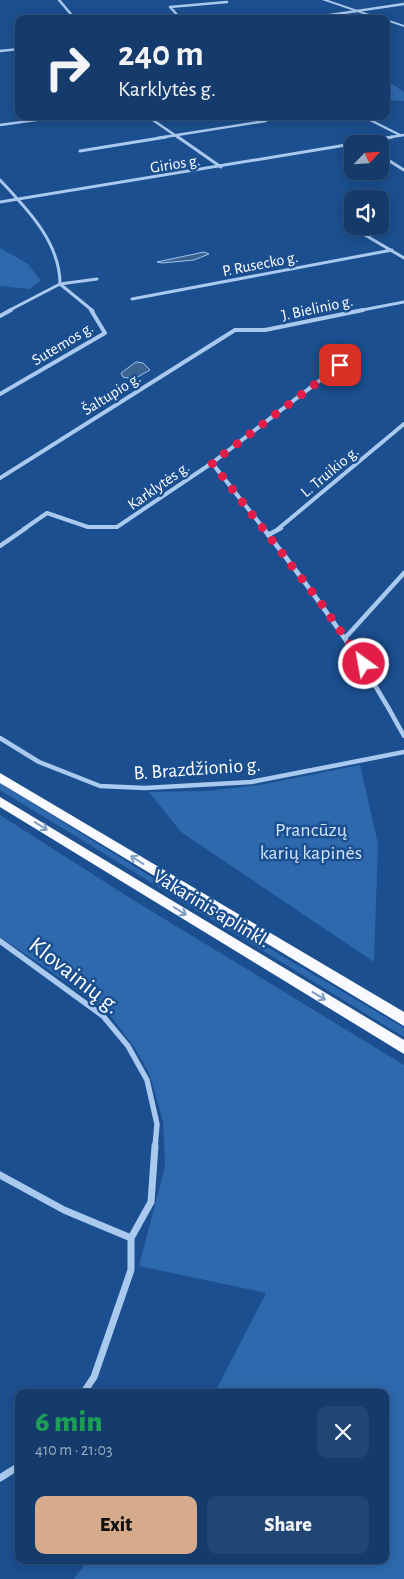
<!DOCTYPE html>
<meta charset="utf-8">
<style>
body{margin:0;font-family:"Alegreya Sans",sans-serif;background:#214673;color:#f1f3f6;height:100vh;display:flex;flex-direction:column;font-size:19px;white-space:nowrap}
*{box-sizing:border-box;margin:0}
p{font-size:16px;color:#9dadc1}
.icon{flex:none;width:28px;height:28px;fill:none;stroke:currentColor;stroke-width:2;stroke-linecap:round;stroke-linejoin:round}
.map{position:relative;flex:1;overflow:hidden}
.sheet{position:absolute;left:15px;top:1389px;width:374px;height:175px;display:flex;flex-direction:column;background:#143b6b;border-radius:10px;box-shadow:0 2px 12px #0003,0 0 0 1px #33557e}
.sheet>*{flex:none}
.banner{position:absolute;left:15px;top:15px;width:375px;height:105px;border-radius:10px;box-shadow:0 2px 12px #0003,0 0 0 1px #33557e;background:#143b6b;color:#f1f3f6;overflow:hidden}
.needle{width:32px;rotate:65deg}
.buttons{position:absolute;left:344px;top:135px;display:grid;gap:10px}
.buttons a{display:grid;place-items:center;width:45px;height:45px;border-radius:10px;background:#143b6b;box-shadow:0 2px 12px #0003,0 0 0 1px #33557e;font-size:25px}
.pin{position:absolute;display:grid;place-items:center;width:42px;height:42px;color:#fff;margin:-21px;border-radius:10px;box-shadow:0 2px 8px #0006}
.me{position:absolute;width:55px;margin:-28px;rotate:328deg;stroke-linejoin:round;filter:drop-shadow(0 0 4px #0008)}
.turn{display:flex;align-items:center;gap:18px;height:105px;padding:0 20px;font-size:22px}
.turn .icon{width:65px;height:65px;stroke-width:2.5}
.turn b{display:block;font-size:35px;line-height:42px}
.round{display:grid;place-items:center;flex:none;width:52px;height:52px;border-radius:10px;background:#214673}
.head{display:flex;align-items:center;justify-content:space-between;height:85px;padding:0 20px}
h1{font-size:30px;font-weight:800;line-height:38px;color:#1e9e55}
.button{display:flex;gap:10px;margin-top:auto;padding:10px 20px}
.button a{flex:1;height:58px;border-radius:10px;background:#d6ab8b;color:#111;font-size:20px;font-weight:800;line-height:58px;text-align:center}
.button a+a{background:#214673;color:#f1f3f6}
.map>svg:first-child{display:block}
</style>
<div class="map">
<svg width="404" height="1579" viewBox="0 0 404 1579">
<rect width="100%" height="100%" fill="#1b4f8f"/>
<g fill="#2e69ad">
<polygon points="386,80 404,92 404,101 386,100"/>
<polygon points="0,248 28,264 41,281 29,289 0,286"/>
<polygon points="360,765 378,844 374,962 181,832 149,792 207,791 260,785"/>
<polygon points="0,783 203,909 404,1028 404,1037 0,790"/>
<polygon points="0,815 130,898 404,1065 404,1579 74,1579 88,1560 385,1560 385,1392 215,1392 266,1293 139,1266 165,1166 163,1122 150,1075 134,1047 110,1015 71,985 0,937"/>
</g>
<g fill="#3c6290" stroke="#9cc4f0">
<polygon points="204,252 209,254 194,260 162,263 157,262"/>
<polygon points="136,362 143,363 150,370 134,379 123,377 121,373"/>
</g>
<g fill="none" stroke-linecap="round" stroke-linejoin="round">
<g stroke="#a9c9ee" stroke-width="2.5">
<polyline points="59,0 75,19"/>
<polyline points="181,19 170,7 227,2"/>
<polyline points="303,19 404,4"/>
<polyline points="0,51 19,49"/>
<polyline points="147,116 179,138"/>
<polyline points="362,116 400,135"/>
<polyline points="0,125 65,116"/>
<polyline points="158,138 266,121"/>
<polyline points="385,138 404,135"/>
</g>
<g stroke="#a9c9ee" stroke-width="3">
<polyline points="178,137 221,167"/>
<polyline points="353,144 392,137"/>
<polyline points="80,151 166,137"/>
<polyline points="380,155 404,170"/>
<path d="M0 180C27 209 60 242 60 284L93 311"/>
<polyline points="0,202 352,144"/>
<polyline points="360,232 404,258"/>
<polyline points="132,299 392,250"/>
<polyline points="8,311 60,284 97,279"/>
<polyline points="357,311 404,302"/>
</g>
<g stroke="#a9c9ee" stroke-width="4">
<polyline points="0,316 11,310"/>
<polyline points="0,394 105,333 91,310"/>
<polyline points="212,463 264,529"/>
<polyline points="0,478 235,330 265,330 363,310"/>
<polyline points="24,529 47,513 88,527 117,527 212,463 340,365"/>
<polyline points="278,529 404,424"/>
</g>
<g stroke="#a9c9ee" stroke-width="4.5">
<path d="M263 528C315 594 364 661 404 736"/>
<polyline points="268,535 281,528"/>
<polyline points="0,546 26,528"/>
<polyline points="346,637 404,573"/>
<polyline points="0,738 39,762 100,786 145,788 251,782 404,752"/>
</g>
<polyline stroke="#a9c9ee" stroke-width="5.5" points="0,941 103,1016 128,1046 147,1080 157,1124 155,1147"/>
<g stroke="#a9c9ee" stroke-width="7">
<polyline points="0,1175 64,1210 131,1238"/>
<polyline points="84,1392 94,1377 131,1270 131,1238 151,1202 155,1146"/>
<polyline points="0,1478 19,1466"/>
</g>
<g fill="#a9c9ee" fill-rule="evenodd">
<polygon points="322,0 328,0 384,19 378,19"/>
<polygon points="386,19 404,25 404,27 386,21"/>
</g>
<g fill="#f8faff" fill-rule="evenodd">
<polygon points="0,773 404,1012 404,1026 0,783"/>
<polygon points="0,797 404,1040 404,1054 0,807"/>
</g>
</g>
<defs><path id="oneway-shaft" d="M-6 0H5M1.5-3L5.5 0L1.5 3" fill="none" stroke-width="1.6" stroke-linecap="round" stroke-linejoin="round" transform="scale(1.25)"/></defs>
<g stroke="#7e9cc1">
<use href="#oneway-shaft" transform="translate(41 826) rotate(32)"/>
<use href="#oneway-shaft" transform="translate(137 860) rotate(-148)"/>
<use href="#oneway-shaft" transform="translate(180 911) rotate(32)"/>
<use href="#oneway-shaft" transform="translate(319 996) rotate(31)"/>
</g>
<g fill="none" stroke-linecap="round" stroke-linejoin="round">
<polyline stroke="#e11d48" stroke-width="9" stroke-dasharray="0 16.2" points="340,365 212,463 320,602 364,664"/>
</g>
<g text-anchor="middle" stroke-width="5" stroke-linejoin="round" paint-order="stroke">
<g font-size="16" fill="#fff" stroke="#1b4f8f">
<text transform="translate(175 163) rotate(-9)" y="6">Girios g.</text>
<text transform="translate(260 263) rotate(-11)" y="6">P. Rusecko g.</text>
<text transform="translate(317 307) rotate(-12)" y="6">J. Bielinio g.</text>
<text transform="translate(62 343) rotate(-31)" y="6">Sutemos g.</text>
<text transform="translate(111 393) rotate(-32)" y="6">Šaltupio g.</text>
<text transform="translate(329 471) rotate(-40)" y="6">L. Truikio g.</text>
<text transform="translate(158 485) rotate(-35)" y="6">Karklytės g.</text>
</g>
<g font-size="20" fill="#fff" stroke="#1b4f8f">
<text transform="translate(197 768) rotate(-4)" y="7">B. Brazdžionio g.</text>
<text transform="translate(212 908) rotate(31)" y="7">Vakarinis aplinkl.</text>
</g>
<g font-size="20" fill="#cfe3fa" stroke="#1b4f8f">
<text x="311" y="836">Prancūzų<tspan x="311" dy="23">karių kapinės</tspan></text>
</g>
<g font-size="24" fill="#fff" stroke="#1b4f8f">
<text transform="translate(75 975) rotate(38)" y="8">Klovainių g.</text>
</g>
</g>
</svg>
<div class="buttons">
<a><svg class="needle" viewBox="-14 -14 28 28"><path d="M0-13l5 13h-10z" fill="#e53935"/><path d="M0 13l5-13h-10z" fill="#9dadc1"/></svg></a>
<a><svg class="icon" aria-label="sound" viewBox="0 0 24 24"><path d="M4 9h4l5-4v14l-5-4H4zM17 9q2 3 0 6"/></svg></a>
</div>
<div class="pin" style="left:340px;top:365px;background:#d93025"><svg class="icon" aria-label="arrive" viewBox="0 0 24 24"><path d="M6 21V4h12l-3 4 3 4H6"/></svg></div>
<svg class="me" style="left:364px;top:664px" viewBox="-20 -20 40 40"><circle r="17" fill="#e11d48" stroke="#fff" stroke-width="3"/><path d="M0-11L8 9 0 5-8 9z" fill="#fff"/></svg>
<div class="banner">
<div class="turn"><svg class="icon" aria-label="right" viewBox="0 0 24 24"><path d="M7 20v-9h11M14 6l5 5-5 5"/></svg><div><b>240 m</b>Karklytės g.</div></div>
</div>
<section class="sheet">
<div class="head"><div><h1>6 min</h1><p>410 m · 21:03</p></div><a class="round"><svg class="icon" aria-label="close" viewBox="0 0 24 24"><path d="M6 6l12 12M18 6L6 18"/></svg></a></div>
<div class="button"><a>Exit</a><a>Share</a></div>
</section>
</div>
